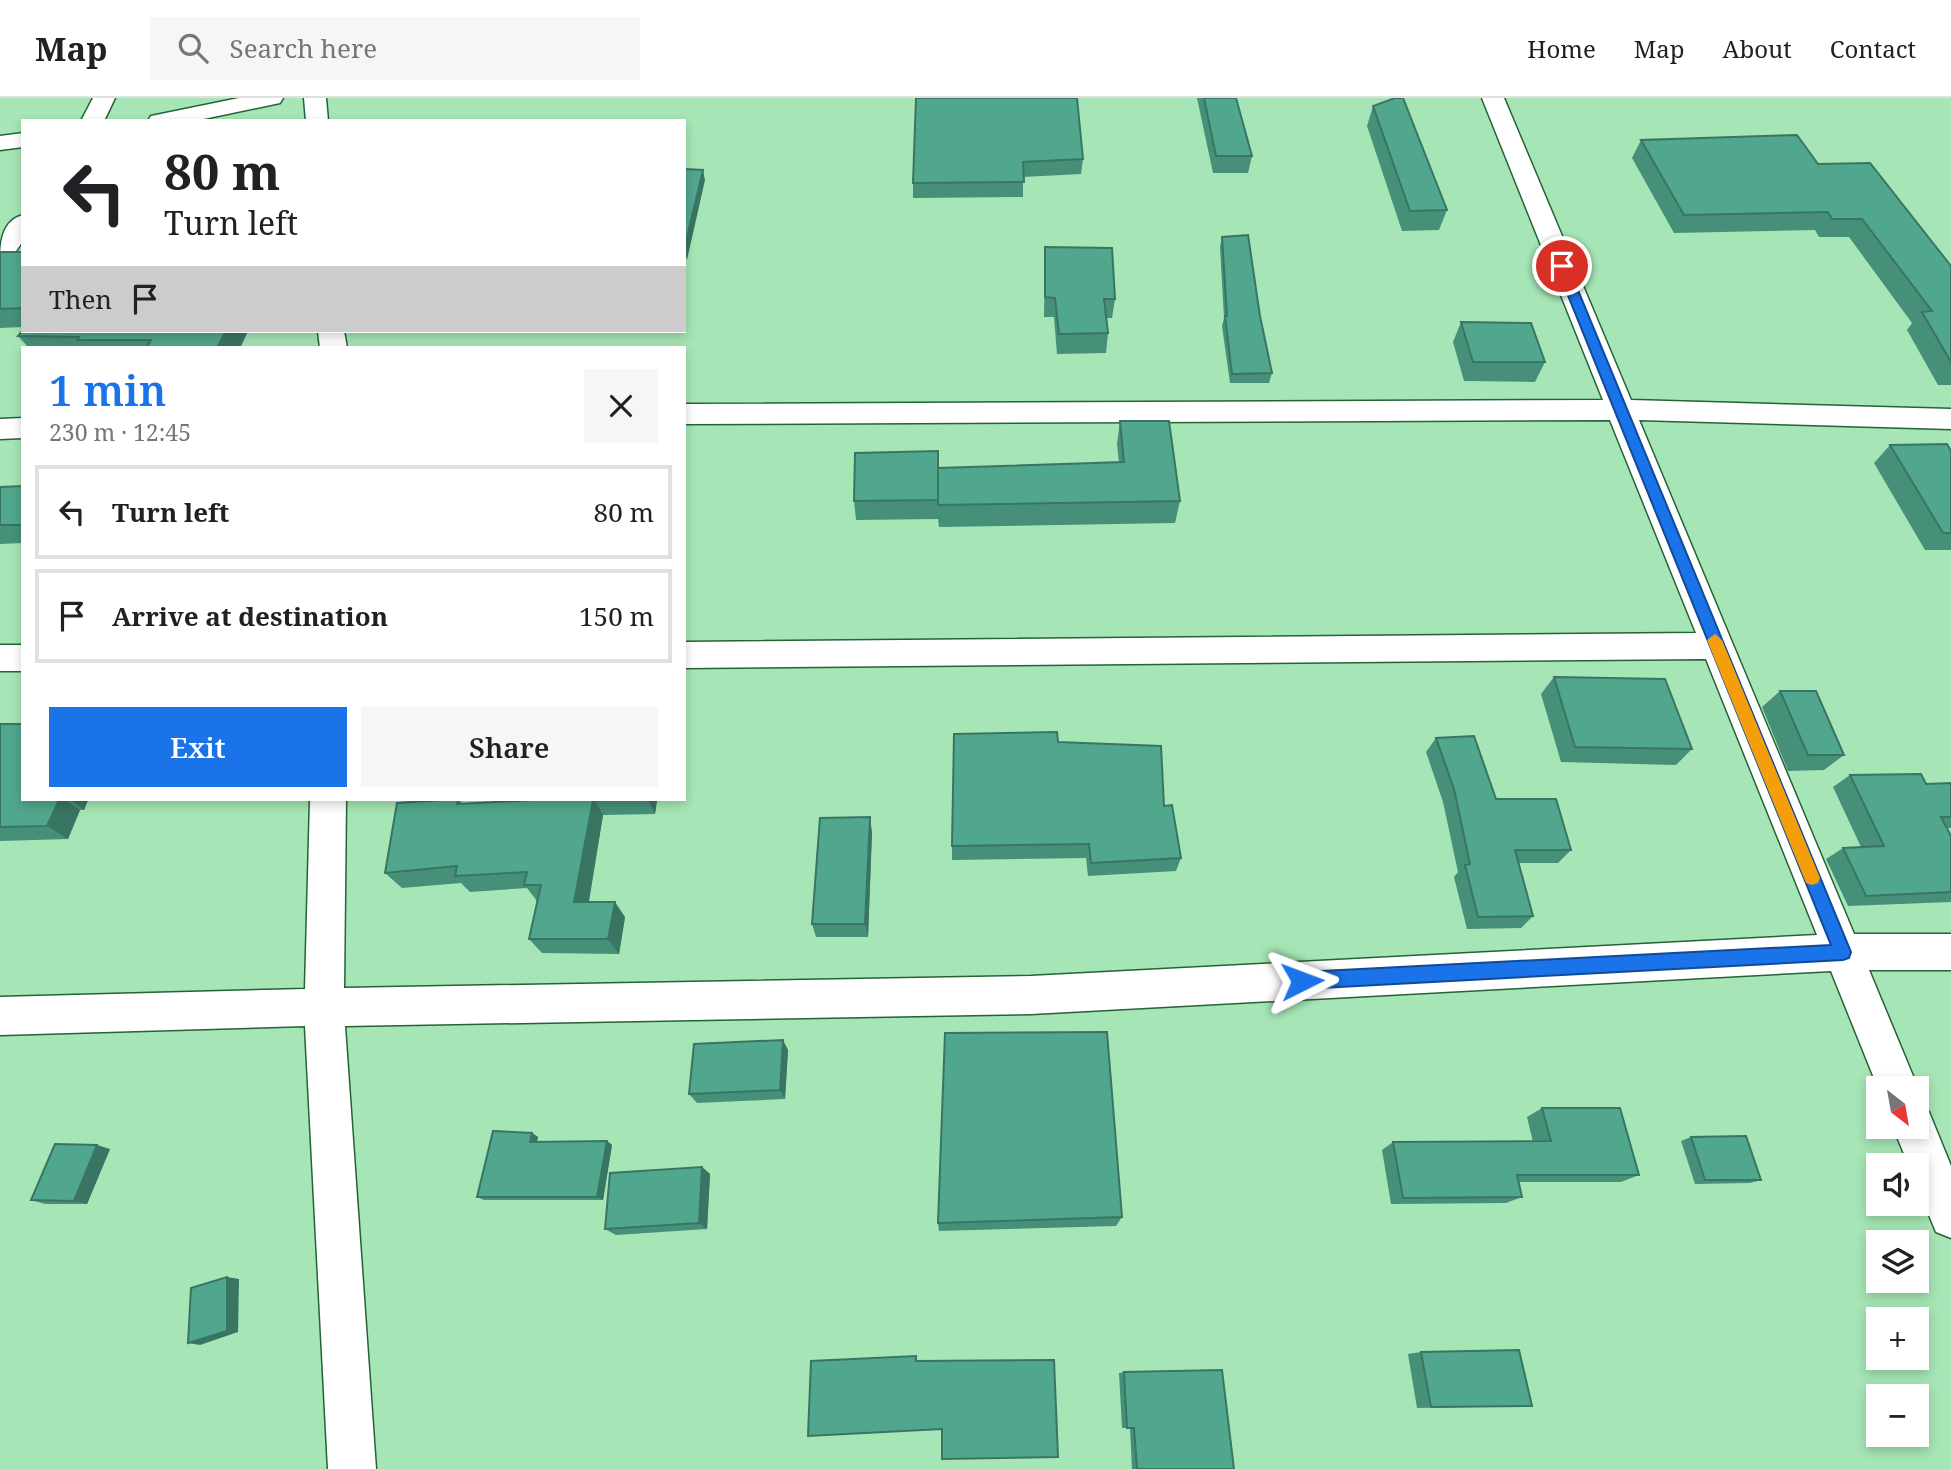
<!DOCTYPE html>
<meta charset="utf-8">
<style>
body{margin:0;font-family:"Noto Serif",serif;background:#f6f6f6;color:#202124;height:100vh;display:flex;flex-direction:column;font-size:26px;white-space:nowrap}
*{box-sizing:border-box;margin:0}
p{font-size:23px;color:#757577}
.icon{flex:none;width:38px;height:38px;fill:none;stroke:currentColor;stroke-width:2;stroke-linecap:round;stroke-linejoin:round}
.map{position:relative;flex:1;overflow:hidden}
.sheet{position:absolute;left:21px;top:248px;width:665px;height:455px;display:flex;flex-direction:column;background:#fff;border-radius:0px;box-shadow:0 4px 10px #0003}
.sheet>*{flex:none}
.hud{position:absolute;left:21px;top:21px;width:665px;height:214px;border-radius:0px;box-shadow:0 4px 10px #0003;background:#fff;color:#202124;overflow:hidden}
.needle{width:46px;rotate:149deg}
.controls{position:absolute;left:1866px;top:978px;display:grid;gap:14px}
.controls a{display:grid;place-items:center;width:63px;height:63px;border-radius:0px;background:#fff;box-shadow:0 4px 10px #0003;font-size:35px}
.pin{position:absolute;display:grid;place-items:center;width:60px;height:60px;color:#fff;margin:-30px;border:4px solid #fff;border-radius:50%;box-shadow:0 2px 7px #0007}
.me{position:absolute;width:77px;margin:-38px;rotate:87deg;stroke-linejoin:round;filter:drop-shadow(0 0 5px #0008)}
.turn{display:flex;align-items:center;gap:24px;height:147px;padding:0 28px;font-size:32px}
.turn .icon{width:91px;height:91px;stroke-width:2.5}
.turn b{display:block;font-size:49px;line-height:60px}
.then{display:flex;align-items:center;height:66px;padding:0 28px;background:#0003;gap:14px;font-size:26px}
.round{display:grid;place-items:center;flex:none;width:74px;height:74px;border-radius:0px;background:#f6f6f6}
.overview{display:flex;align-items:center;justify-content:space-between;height:119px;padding:0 28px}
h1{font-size:42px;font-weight:600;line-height:52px;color:#1a73e8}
.action{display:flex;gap:14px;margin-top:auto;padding:14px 28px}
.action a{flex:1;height:80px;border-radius:0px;background:#1a73e8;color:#fff;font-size:28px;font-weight:600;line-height:80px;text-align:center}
.action a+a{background:#f6f6f6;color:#202124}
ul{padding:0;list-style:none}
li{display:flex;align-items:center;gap:21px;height:94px;margin:0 14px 10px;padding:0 14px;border:4px solid #e0e0e0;border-radius:0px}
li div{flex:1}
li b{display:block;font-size:26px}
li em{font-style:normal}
header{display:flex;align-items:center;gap:42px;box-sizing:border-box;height:98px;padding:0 35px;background:#fff;border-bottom:2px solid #e0e0e0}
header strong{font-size:33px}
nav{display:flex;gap:38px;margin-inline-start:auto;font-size:24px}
.search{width:490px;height:63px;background:#f6f6f6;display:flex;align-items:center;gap:18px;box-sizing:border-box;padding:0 24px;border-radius:0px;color:#757577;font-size:26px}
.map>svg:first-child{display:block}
</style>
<header>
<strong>Map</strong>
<div class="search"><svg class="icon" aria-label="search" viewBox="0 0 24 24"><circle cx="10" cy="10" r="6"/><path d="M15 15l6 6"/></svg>Search here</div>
<nav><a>Home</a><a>Map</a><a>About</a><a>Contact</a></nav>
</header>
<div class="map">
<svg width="1951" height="1371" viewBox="0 0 1951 1371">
<rect width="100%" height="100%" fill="#a6e5b5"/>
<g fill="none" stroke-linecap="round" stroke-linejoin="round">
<g stroke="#256238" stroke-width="3">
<g id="minor">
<polygon points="93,0 115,0 104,23 81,23"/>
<polygon points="239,0 283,0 280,5 194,23 148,23 151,18"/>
<polygon points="304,0 326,0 328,23 306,23"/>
<polygon points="1482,0 1504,0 1631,302 1951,311 1951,331 1639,322 1854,836 1951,836 1951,872 1869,872 1918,990 1916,995 1916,990 1878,990 1831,873 1031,916 345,928 376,1371 328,1371 305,928 0,937 0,899 305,891 310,702 346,702 344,890 1031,878 1817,837 1706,561 684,570 684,544 1696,535 1610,322 684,326 684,306 1603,302"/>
<polygon points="23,35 23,49 0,52 0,38"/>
<path d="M23 117V143L9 163 0 165C0 146 1 123 23 117Z"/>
<polygon points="318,233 344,233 347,250 320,250"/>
<polygon points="23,320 23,340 0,341 0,321"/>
<rect x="0" y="547" width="23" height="26"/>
<polygon points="1916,1009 1929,1014 1951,1068 1951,1140 1936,1134 1916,1086 1916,1068 1909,1068 1893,1029 1916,1029"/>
</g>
</g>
<use href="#minor" fill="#fff" fill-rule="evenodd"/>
</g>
<g fill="#469079">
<polygon points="916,0 1083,61 1081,76 1023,79 1023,99 913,100 913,85"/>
<polygon points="1197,0 1236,0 1252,58 1248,75 1213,75"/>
<polygon points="1373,8 1447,112 1439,132 1402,133 1367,28"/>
<polygon points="1641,42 1818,66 1951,168 1951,287 1938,287 1907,232 1912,225 1849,139 1819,139 1815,132 1674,135 1632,60"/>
<polygon points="1222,139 1260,218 1272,275 1269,285 1230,285 1222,228 1224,220 1220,149"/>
<polygon points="1045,149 1115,201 1112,220 1106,220 1108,235 1106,255 1057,256 1054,219 1044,219"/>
<polygon points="0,154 23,154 23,229 0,230"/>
<polygon points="1461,224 1545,264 1535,284 1464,283 1453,244"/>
<polygon points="23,233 248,233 240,250 29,250 18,238"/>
<polygon points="1120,323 1180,403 1175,425 939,429 938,421 856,422 854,403 938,353 938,370 1119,365 1117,346"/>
<polygon points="1890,347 1951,353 1951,452 1925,452 1874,365"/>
<polygon points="23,388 23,445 0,446 0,389"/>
<polygon points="1554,579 1692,651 1676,667 1561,664 1541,596"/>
<polygon points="1780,593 1844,657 1824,672 1788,673 1762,609"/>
<polygon points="0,626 23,702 88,702 84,712 80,712 68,741 0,743"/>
<polygon points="1436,640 1496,701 1571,752 1558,765 1519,765 1533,818 1521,830 1467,831 1454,779 1458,774 1443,704 1426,654"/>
<polygon points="1058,644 1164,708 1181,760 1176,773 1088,778 1086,760 952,762 952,748"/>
<polygon points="1850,677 1926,686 1951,685 1951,730 1947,730 1951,738 1951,804 1848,808 1826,761 1843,750 1861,749 1833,689"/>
<polygon points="440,702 459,702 463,706 534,702 657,702 655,716 603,717 589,804 625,819 619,856 542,855 529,841 537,803 527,790 470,794 461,785 402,790 385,775"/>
<polygon points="872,734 868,839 816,839 812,826"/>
<polygon points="788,952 785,1001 697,1005 689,996"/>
<polygon points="1542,1010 1639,1077 1621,1084 1518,1084 1522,1099 1506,1105 1391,1106 1382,1052 1393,1044 1533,1044 1527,1019"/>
<polygon points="532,1035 538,1039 537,1044 607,1043 612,1047 603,1102 484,1102 477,1099"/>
<polygon points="1691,1039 1761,1082 1750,1085 1695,1086 1681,1043"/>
<polygon points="110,1051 87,1106 45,1106 31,1102"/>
<polygon points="702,1069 710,1076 707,1131 616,1137 605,1131"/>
<polygon points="1122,1119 1116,1128 939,1133 938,1125"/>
<polygon points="1421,1254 1532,1308 1417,1310 1408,1256"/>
<polygon points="1124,1274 1234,1371 1132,1371 1130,1330 1122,1330 1119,1275"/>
</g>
<g fill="#397563">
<polygon points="703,72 705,82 687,162 684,152"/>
<polygon points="226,233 248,233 240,250 217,250"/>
<polygon points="59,702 66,702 80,712 68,741 47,728"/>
<polygon points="70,702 88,702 84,712"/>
<polygon points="593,702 594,702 603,717 586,819 574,804"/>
<polygon points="648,702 657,702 655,716"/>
<polygon points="870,719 872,734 868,839 865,826"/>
<polygon points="615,804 625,819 619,856 608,841"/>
<polygon points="783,942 788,952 785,1001 780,992"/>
<polygon points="532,1035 538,1039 536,1048 530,1044"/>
<polygon points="607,1043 612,1047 603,1102 597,1099"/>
<polygon points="97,1047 110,1051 87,1106 74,1103"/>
<polygon points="702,1069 710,1076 707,1131 699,1125"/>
<polygon points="227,1179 239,1181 238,1234 200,1247 188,1245"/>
</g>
<g fill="#51a78d" stroke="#397563" stroke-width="2">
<polygon points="916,0 1077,0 1083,61 1023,64 1024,84 913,85"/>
<polygon points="1204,0 1236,0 1252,58 1216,58"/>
<polygon points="1395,0 1403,0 1447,112 1410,113 1373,8"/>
<polygon points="1797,37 1818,66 1870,65 1951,168 1951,264 1922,214 1932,213 1862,121 1832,121 1828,114 1684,117 1641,42"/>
<polygon points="684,71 703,72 684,152"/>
<polygon points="1248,137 1260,218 1272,275 1232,276 1225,218 1227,218 1222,139"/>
<polygon points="1045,149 1112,150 1115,201 1104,201 1108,235 1059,236 1055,200 1045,199"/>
<polygon points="0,154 23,154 23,210 0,211"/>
<polygon points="1461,224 1531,225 1545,264 1473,264"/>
<polygon points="23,232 23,233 226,233 217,250 146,250 151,242 77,242 79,239 18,238"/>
<polygon points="1120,323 1169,323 1180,403 938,407 938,370 1124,364"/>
<polygon points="1947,346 1951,353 1951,435 1943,435 1890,347"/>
<polygon points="938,353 938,402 854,403 855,355"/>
<polygon points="23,388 23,427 0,427 0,389"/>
<polygon points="1554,579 1665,581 1692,651 1575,649"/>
<polygon points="1780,593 1816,593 1844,657 1808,657"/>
<polygon points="0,626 23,626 23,702 59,702 47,728 0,729"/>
<polygon points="1057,634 1058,644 1161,648 1164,708 1172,707 1181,760 1091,765 1089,746 952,748 954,636"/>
<polygon points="1474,638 1496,701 1556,701 1571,752 1515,752 1533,818 1478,819 1465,767 1470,766 1454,691 1436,640"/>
<polygon points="1921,676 1926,686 1951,685 1951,719 1941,719 1951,738 1951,794 1866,798 1843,750 1884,748 1850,677"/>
<polygon points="440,702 458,702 457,706 534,702 593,702 574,804 615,804 608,841 529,841 541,787 524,787 527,774 455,778 457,768 385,775 397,705"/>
<polygon points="870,719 865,826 812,826 820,720"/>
<polygon points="1107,934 1122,1119 938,1125 945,935"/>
<polygon points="783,942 780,992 689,996 694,946"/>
<polygon points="1542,1010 1620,1010 1639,1077 1517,1077 1522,1099 1403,1100 1393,1044 1551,1043"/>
<polygon points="493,1033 532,1035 530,1044 607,1043 597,1099 477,1099"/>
<polygon points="1746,1038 1761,1082 1705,1082 1691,1039"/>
<polygon points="55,1046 97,1047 74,1103 31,1102"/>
<polygon points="702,1069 699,1125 605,1131 610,1075"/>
<polygon points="227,1179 227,1233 188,1245 191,1190"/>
<polygon points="1519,1252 1532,1308 1431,1309 1421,1254"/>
<polygon points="916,1258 916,1263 1054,1262 1058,1359 942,1361 942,1331 808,1338 811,1263"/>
<polygon points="1222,1272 1234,1371 1137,1371 1134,1330 1127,1330 1124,1274"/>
</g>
<polygon fill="#1a73e8" stroke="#114b97" stroke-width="2" points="1562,164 1568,168 1851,854 1849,860 1843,862 1302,891 1295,889 1293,883 1295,877 1302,874 1831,847 1556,168"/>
<polygon fill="#f59e0b" points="1715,536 1722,542 1820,780 1818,785 1812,787 1806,785 1804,780 1707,542"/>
</svg>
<div class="controls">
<a><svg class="needle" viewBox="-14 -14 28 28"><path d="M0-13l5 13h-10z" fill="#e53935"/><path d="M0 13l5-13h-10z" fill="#757577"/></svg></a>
<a><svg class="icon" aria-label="sound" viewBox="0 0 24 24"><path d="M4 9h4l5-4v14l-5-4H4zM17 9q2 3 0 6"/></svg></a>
<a><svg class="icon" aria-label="layers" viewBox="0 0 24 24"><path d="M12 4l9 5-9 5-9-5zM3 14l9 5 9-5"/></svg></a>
<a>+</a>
<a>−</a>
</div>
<div class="pin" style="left:1562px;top:168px;background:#d93025"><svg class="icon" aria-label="arrive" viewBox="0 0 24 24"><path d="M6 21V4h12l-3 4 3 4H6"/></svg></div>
<svg class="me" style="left:1302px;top:883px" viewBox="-20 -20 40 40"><path d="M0-17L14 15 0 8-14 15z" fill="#1a73e8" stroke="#fff" stroke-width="4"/></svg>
<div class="hud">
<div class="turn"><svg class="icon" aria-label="left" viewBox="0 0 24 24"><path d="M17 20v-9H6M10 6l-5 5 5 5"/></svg><div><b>80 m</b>Turn left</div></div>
<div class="then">Then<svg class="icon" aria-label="arrive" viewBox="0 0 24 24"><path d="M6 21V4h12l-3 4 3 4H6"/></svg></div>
</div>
<section class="sheet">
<div class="overview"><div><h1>1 min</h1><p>230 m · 12:45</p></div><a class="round"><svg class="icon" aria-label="close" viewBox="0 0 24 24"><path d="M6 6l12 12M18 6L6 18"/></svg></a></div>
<ul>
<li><svg class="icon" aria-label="left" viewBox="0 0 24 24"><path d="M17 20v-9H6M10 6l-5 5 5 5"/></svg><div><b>Turn left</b></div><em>80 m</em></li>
<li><svg class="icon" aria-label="arrive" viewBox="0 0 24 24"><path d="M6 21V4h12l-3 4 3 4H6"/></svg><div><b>Arrive at destination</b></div><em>150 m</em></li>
</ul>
<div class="action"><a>Exit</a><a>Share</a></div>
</section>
</div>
